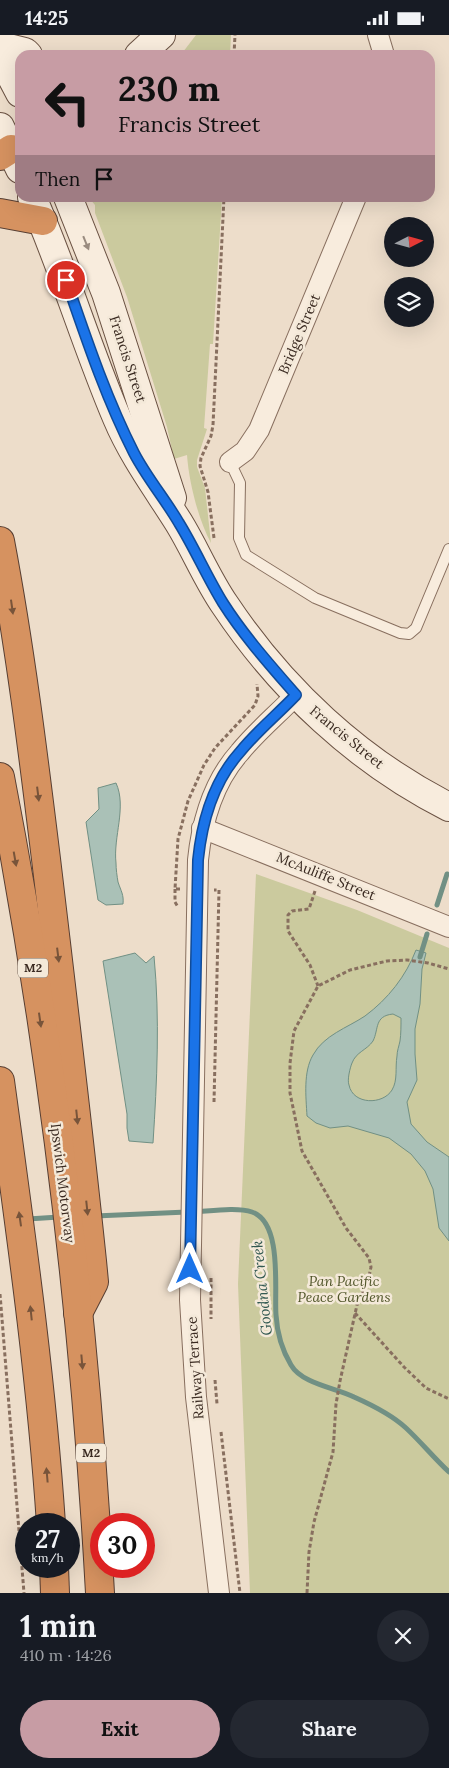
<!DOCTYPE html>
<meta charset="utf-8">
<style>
body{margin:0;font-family:Lora,serif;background:#242831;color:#f1f3f6;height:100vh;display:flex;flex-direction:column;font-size:19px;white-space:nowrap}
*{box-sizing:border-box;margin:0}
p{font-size:16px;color:#9ea1a6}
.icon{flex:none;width:28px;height:28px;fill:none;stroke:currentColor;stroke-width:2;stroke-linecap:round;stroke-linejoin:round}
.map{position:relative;height:1558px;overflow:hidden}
.details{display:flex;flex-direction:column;background:#171b24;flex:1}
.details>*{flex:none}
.banner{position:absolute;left:15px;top:15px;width:420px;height:152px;border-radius:15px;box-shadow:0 5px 20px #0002;background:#c79ca4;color:#111;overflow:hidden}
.needle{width:32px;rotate:84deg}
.tools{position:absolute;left:384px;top:182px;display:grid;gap:10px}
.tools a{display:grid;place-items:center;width:50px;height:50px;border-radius:50%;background:#171b24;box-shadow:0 5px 20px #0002;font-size:25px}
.speed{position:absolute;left:15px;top:1478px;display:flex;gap:10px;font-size:25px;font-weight:700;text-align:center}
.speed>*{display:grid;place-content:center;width:65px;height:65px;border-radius:50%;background:#171b24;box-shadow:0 5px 20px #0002;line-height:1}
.speed small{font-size:12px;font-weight:400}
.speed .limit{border:8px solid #d22;background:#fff;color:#111}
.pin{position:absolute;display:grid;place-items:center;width:42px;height:42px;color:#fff;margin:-21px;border:2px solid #fff;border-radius:50%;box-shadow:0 1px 5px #0007}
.me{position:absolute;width:55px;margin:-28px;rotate:0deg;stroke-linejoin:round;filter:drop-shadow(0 0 4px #0008)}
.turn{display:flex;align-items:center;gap:18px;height:105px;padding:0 20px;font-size:22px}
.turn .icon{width:65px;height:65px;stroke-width:2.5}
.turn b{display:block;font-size:35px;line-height:42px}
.then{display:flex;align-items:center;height:48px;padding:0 20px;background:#0003;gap:10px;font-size:19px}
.round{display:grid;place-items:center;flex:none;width:52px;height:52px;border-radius:26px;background:#242831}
.head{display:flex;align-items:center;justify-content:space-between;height:85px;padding:0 20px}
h1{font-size:30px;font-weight:800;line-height:38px}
.cta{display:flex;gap:10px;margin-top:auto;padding:10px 20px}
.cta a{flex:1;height:58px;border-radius:30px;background:#c79ca4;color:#111;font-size:20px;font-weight:800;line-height:58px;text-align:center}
.cta a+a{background:#242831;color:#f1f3f6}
.status{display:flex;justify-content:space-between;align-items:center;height:35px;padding:0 25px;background:#171b24;direction:ltr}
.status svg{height:14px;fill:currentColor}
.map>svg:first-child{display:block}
</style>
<div class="status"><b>14:25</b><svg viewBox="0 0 49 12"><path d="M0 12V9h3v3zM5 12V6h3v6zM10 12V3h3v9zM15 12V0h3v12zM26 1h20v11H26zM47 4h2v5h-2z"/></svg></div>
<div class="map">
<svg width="449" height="1558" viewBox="0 0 449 1558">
<rect width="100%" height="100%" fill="#edddca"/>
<g fill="#cbca9e">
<polygon points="196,0 231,0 230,20 185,20 183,17"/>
<path d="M89 163H222L213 309H210L204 393 207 394 197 425V432L205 453 211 508C198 484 189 447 187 420L174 424 167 392 127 262 95 178V170Z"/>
<polygon points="256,839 357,875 449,913 449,1558 250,1558 238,1249"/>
</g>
<g fill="#aac1b7" stroke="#719084" fill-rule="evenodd">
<path d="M116 748C127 772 113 802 116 828 116 834 117 841 118 847 121 856 124 860 123 869L106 870 98 865 86 787 99 774 98 753Z"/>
<path d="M416 915 426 918 422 934 420 969 415 994V1019L417 1045 407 1067 411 1089 427 1107 449 1122V1206L439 1193 433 1154 425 1136 411 1119 389 1103 348 1091 330 1093 316 1088 307 1081C306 1062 303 1037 313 1020 324 1000 347 993 365 981 388 964 406 941 416 915ZM393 979 401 983C401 991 401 999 400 1006 399 1011 397 1016 397 1021 395 1033 398 1045 392 1055 383 1070 353 1070 349 1050 347 1045 350 1033 352 1028 356 1017 367 1015 373 1006 379 994 374 981 393 979Z"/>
<path d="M135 918 146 928 154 921C160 984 157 1046 153 1108L129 1106 127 1093V1079L103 926Z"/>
</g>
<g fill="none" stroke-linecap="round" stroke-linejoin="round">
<g stroke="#719084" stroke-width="5">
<polyline points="437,870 447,839"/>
<polyline points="420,922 427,899"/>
<path d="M195 1177C211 1176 237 1172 252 1177 283 1188 274 1255 276 1280 277 1297 282 1315 291 1330 302 1349 336 1353 354 1362 372 1370 392 1380 406 1393 421 1407 434 1423 449 1437"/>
<polyline points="95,1181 187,1177"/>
<polyline points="28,1184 59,1182"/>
</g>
<g stroke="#886f5f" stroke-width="12">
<polyline id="service" points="230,427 240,448 239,503 246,520 315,563 400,598 409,599 416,593 449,514"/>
</g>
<g stroke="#886f5f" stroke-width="22">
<g id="minor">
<polyline points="378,0 384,20"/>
<polyline points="230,427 245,416 259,395 356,162"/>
<polyline points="202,793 449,892"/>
<path d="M219 1558 196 1362 190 1265 198 825C202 786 213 747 240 717 257 696 278 679 296 660"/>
</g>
</g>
<g stroke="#6a5142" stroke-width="30">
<g id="secondary">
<polyline points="0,11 25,17 28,20"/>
<polyline points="0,20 20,58"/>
<polyline points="139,20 161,0"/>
<polyline points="0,92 20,134"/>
<path d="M32 162C64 235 86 310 117 383 133 421 157 453 179 488 195 514 207 544 225 570 281 654 358 726 449 772"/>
<polyline points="68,162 106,258 172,463"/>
</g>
</g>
<g stroke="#573e32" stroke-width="30">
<g id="motorway">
<polyline points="0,121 11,114"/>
<polyline points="0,178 43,186"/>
<path d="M0 506C20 612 33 718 46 824 62 958 78 1092 92 1226L94 1247 78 1278"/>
<path d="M0 742C52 1011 85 1285 100 1558"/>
<path d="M0 1046C20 1193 41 1340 51 1489"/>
<polyline points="54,1531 55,1558"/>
</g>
</g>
<g stroke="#886f5f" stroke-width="3" stroke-dasharray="4 2.5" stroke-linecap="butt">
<polyline points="234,20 235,0"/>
<polyline points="214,503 208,457 200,431 201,423 211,401 213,390 224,162"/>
<polyline points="175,854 175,867 178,872"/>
<polyline points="180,854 175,854 178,804 188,766 204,730 215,713 255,670 258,661 257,649"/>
<polyline points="315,856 309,874 292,876 288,880 288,896 310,930 318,951"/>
<polyline points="214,1067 219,855 214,855"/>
<polyline points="211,1243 211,1284"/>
<polyline points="0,1259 24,1558"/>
<polyline points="355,1278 404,1332 426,1353 449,1364"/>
<polyline points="215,1345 217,1369"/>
<polyline points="221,1397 240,1558"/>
<polyline points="307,1558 309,1517 314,1487 333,1417 336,1369 340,1346 357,1270 368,1246 371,1232 369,1223 346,1193 302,1116 290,1058 290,1028 294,996 318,951 350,935 387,926 407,925 428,928 449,934"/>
</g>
<use href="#service" stroke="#f8ecdd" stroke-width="10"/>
<use href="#minor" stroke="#f8ecdd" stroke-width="20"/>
<use href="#secondary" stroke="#f8ecdd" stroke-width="28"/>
<use href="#motorway" stroke="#d69260" stroke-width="28"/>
</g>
<defs><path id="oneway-solid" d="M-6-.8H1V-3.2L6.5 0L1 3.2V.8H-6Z" transform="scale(1.25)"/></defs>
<use fill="#998b7f" href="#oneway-solid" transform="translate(86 208) rotate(68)"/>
<g fill="#78543a">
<use href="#oneway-solid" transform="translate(12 572) rotate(82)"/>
<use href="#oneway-solid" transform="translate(38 759) rotate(83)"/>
<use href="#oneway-solid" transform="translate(15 824) rotate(80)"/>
<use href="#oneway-solid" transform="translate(58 920) rotate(83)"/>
<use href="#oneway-solid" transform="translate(40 985) rotate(82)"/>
<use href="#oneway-solid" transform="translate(77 1082) rotate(84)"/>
<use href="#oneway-solid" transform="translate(87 1173) rotate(84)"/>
<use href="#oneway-solid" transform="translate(20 1184) rotate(-98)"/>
<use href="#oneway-solid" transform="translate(31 1278) rotate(-96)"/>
<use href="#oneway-solid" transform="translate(82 1327) rotate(85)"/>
<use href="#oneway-solid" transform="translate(47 1440) rotate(-95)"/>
</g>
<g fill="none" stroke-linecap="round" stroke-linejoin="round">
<g stroke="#114b97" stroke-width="12">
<path id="route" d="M66 245C86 303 106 363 134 418 147 443 165 464 179 488 195 514 207 542 223 568 244 601 270 630 296 660 278 679 257 696 240 717 213 747 202 786 198 825L190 1234"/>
</g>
<use href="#route" stroke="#1a73e8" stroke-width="9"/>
</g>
<g text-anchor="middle" stroke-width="5" stroke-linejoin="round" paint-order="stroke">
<g fill="#f4e9d9" stroke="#726358" stroke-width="1">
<rect x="18" y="923.5" width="30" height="19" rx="4"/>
<rect x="76" y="1408.5" width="30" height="19" rx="4"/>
</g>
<g font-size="12" font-weight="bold" fill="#3a2a21">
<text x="33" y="937">M2</text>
<text x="91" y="1422">M2</text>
</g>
<g font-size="14" fill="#3a2a21" stroke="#f4e9d9">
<text transform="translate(299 299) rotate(-67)" y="5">Bridge Street</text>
<text transform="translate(128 324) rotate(72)" y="5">Francis Street</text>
<text transform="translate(347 702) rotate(39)" y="5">Francis Street</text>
<text transform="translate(326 841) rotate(22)" y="5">McAuliffe Street</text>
<text transform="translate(63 1148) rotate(83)" y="5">Ipswich Motorway</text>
<text transform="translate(195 1333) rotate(-94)" y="5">Railway Terrace</text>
</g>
<g font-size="14" font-style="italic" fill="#505529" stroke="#f4e9d9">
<text x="344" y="1251">Pan Pacific<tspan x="344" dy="16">Peace Gardens</tspan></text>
</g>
<g font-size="15" font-style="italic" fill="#325951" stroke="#f4e9d9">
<text transform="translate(262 1253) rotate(-96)" y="5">Goodna Creek</text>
</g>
</g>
</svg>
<div class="tools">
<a><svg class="needle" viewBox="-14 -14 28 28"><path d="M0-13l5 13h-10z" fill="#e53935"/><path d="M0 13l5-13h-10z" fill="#9ea1a6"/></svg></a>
<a><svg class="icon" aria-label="layers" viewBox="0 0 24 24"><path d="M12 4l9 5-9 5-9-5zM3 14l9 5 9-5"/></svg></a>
</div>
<div class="speed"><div>27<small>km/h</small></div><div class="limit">30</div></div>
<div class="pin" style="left:66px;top:245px;background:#d93025"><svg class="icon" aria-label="arrive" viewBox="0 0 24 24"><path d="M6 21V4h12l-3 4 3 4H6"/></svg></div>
<svg class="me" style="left:190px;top:1234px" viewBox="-20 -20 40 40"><path d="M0-17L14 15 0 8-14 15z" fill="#1a73e8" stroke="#fff" stroke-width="4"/></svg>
<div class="banner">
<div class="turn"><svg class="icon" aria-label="left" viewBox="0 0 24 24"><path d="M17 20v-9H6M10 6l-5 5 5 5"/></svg><div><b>230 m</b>Francis Street</div></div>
<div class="then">Then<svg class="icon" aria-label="arrive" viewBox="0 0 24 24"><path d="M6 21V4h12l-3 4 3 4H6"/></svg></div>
</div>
</div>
<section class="details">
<div class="head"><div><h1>1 min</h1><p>410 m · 14:26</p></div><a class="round"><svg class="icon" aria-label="close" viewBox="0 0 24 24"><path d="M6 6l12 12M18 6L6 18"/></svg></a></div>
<div class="cta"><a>Exit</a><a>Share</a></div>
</section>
